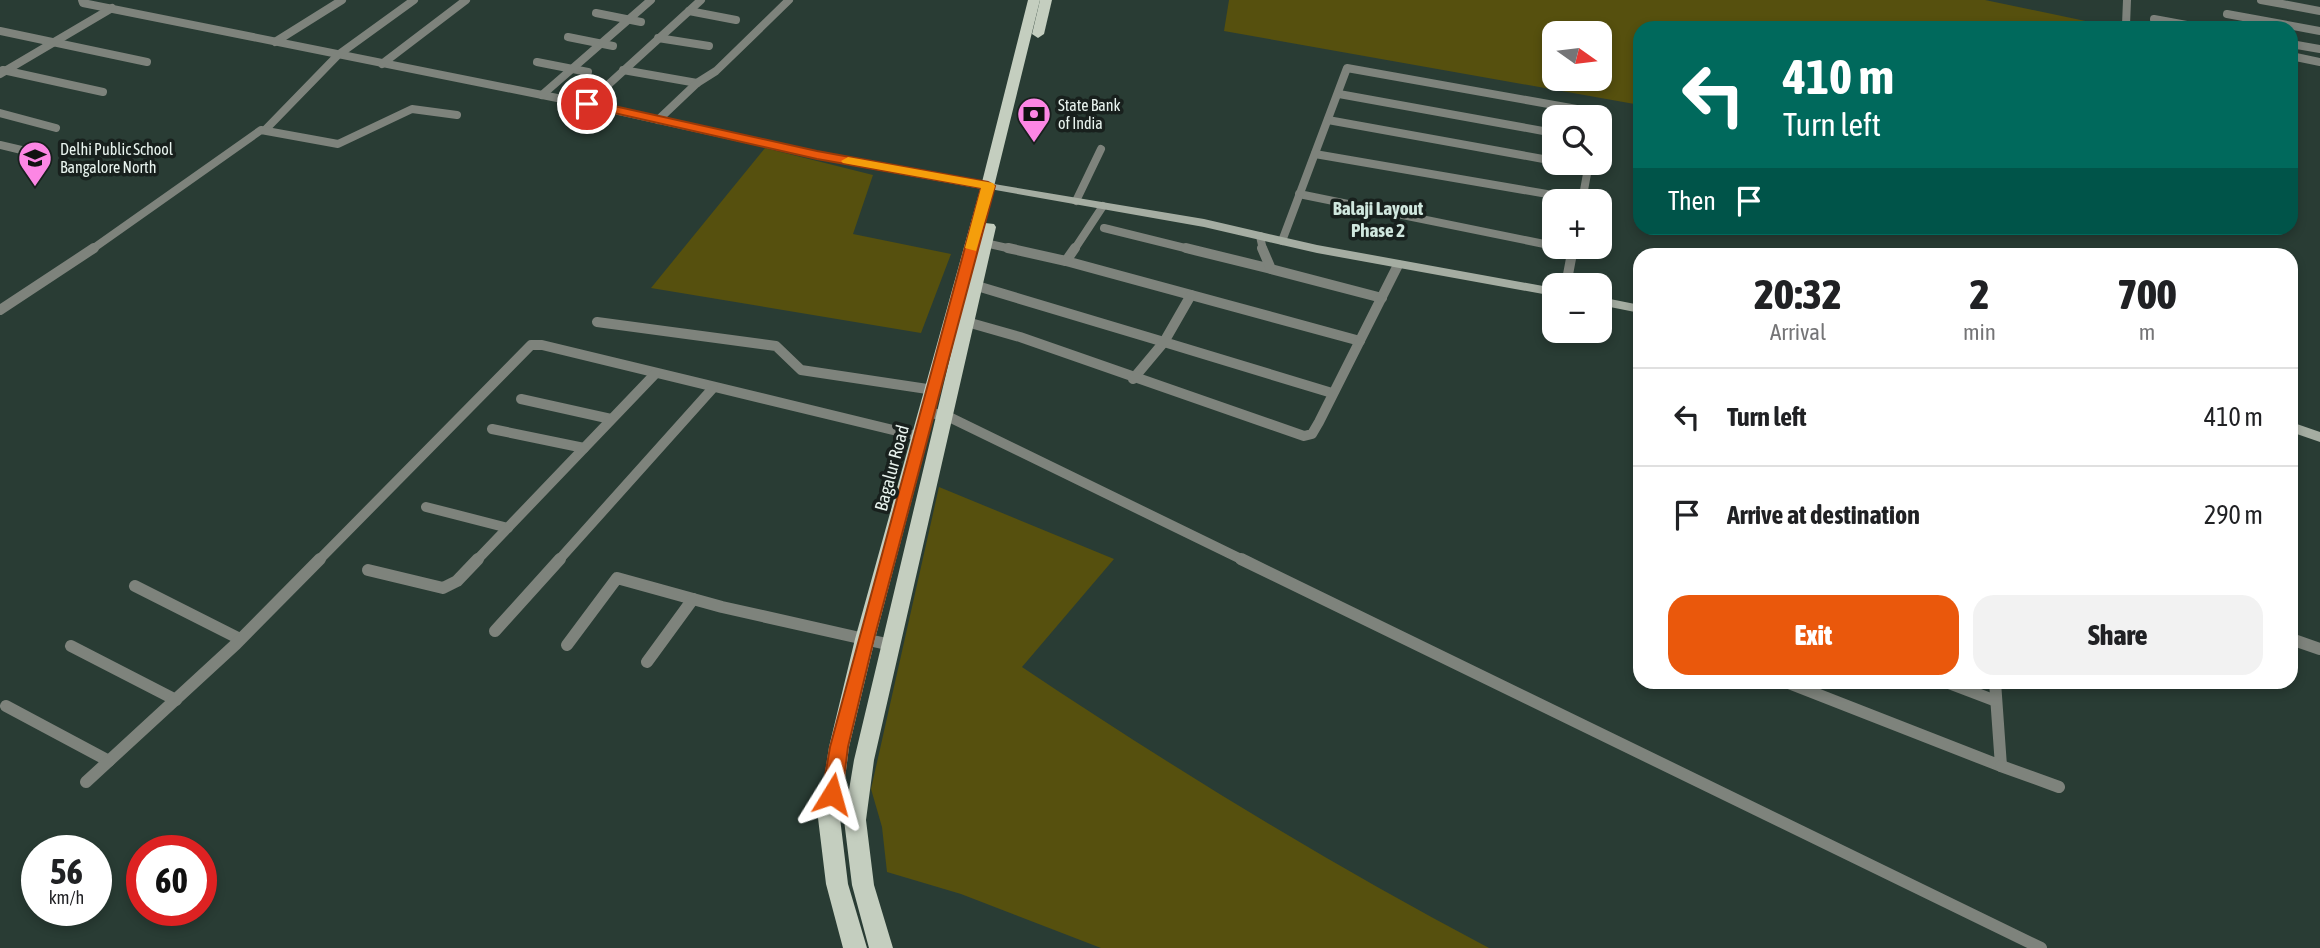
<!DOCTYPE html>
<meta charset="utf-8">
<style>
body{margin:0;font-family:"Asap Condensed",sans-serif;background:#f2f2f2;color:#202124;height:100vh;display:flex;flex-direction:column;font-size:26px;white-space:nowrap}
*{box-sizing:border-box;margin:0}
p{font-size:23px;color:#757577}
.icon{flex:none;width:38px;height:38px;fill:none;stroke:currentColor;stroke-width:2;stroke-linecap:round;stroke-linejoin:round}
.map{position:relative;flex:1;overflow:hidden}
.sheet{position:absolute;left:1633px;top:248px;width:665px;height:441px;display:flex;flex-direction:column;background:#fff;border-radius:21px;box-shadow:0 4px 10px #0003}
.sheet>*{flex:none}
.hud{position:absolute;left:1633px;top:21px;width:665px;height:214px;border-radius:21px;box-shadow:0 4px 10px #0003;background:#00695c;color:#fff;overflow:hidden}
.needle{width:46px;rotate:104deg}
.controls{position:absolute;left:1542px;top:21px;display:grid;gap:14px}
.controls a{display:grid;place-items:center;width:70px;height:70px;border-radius:14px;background:#fff;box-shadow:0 4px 10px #0003;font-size:35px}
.speed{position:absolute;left:21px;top:835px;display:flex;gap:14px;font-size:35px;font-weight:700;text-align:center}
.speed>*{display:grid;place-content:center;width:91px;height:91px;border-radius:50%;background:#fff;box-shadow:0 4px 10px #0003;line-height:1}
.speed small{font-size:18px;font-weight:400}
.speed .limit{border:10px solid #d22;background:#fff;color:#111}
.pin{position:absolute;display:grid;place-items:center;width:60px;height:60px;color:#fff;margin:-30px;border:4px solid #fff;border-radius:50%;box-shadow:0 2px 7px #0007}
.me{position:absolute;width:77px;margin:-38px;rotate:8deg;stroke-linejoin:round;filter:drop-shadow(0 0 5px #0008)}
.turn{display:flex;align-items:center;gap:24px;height:147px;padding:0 35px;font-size:32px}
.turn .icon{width:91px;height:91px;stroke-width:2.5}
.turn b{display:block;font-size:49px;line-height:60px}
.then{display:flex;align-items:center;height:66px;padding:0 35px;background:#0003;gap:14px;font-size:26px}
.eta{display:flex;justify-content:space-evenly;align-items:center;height:119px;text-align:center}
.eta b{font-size:42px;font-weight:800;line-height:49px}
.action{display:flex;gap:14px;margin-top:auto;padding:14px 35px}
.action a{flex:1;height:80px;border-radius:21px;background:#ea580c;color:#fff;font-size:28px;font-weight:800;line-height:80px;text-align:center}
.action a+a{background:#f2f2f2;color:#202124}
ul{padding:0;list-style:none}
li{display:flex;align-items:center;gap:21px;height:98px;padding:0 35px;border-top:2px solid #e0e0e0}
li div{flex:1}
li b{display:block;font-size:26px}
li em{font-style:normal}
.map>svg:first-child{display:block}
</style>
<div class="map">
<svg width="2320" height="948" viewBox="0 0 2320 948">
<rect width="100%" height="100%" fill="#293c34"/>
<g fill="#56500e" fill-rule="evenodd">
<path d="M1229 0H1985L2095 23 2094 28H1640V105L1224 31ZM1554 33H1600V79H1554Z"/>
<polygon points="765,148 873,175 853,234 951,254 921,333 651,288"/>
<path d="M939 487 1114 559 1022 667C1173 768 1328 863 1489 948H1101L961 894 887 872 882 827 871 789Z"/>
</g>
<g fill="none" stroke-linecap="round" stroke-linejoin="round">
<g stroke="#7e837c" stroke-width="8">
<polyline points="82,0 83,3 587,104 817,155 988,186"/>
<polyline points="2127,0 2126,25 2142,28"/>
<polyline points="2261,0 2320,11"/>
<polyline points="689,11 736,20"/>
<polyline points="596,13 641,22"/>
<polyline points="2227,14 2320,31"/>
<polyline points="2154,19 2203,28"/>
<polyline points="0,31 147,62"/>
<polyline points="568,37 613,46"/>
<polyline points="658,38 709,46"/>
<polyline points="275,42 342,0"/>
<polyline points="2291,44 2320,49"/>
<polyline points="2291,56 2320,62"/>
<polyline points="537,62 588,72"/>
<polyline points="382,64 466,0"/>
<polyline points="3,70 103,92"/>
<polyline points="623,70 697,83"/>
<polyline points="0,74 112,8"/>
<polyline points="1339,94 1554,133"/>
<polyline points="542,95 651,0"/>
<polyline points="587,104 701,0"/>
<polyline points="0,113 56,128"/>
<polyline points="658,120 697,83 716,71 789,0"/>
<polyline points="1328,120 1554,161"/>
<polyline points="266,129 338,55 414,0"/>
<polyline points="0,145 30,152"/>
<polyline points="1315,154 1582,200"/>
<polyline points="1562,163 1588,168"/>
<polyline points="1299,194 1554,246"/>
<polyline points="1076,201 1101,149"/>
<polyline points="1582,201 1589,163"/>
<polyline points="1104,228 1193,250"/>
<polyline points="1260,236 1263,250"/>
<polyline points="1282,241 1347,68 1599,113 1598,117"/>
<polyline points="985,243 1016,250"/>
<polyline points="91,250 261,130 338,144 412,109 457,115"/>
<polyline points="1074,250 1103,206"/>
<polyline points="1572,250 1573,247"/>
</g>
<g stroke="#7e837c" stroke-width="10">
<polyline points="1008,248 1066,261"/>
<polyline points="1075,248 1066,261 1360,341"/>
<polyline points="1186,248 1271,269"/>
<polyline points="1262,248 1271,269 1382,298"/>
<polyline points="1566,285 1573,248"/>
<polyline points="977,286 1164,342 1133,379"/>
<polyline points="1191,295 1164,342 1332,393"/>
<polyline points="0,310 94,248"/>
<polyline points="597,322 776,346 801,370 934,390"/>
<polyline points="967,322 1020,337 1304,436 1312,434 1319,422 1398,265"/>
<polyline points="521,399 611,419"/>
<polyline points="928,413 945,415 1245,561"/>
<polyline points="492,429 584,448"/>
<polyline points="426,507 508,528"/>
<polyline points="318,561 531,345 542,345 922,437"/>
<polyline points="476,561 655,374"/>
<polyline points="558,561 713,388"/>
</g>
<g stroke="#7e837c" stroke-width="12">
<polyline points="1241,559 2041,948"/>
<polyline points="368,570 443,588 457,581 478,559"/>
<polyline points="135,586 240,639"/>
<polyline points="495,631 560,559"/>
<polyline points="2291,639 2320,649"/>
<polyline points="567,645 617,578 722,607 891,645"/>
<polyline points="71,646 176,700"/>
<polyline points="647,662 693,599"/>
<polyline points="1786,682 2001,766 1995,682"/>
<polyline points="1946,682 1996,701"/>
<polyline points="6,706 109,761"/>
<polyline points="2001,766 2059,787"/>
<polyline points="86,782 236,644 320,559"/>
</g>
<g fill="#a5ada2" fill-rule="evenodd">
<polygon points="988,183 1204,219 1317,245 1554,288 1554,296 1317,253 1204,227 984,188 984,184"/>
<polygon points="1600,297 1640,305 1640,313 1600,305"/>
<polygon points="2291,422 2320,432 2320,442 2291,432"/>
</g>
<g fill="#c4cebf" fill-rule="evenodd">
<polygon points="1028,0 1040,0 985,223 994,224 996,227 874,760 866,820 874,885 893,948 869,948 852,885 844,820 854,760 958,324 875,639 849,747 840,818 848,884 867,948 843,948 826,884 818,818 829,747 855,639 981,186"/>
<polygon points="1040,0 1052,0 1044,34 1038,38 1032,34"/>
</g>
</g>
<polygon fill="#ea580c" stroke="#983908" stroke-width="2" points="587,100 817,151 988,182 995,186 874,639 848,747 842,794 839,801 832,803 825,801 822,794 830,747 981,188 817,159 583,106 583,101"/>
<polygon fill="#f59e0b" points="848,157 993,183 995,186 976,251 965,248 981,188 843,163 841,161"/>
<defs>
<g id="bank-pin" transform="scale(1.75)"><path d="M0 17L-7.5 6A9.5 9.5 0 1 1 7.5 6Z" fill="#fc86e4" stroke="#18201d"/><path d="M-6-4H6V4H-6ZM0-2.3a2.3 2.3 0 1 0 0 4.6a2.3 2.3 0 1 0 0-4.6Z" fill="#111"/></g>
<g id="school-pin" transform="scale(1.75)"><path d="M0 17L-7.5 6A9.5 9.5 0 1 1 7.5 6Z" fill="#fc86e4" stroke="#18201d"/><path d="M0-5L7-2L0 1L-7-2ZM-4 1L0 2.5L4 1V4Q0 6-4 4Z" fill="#111"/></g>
</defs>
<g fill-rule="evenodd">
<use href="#bank-pin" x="1034" y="114"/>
<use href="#school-pin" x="35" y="158"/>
</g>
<g text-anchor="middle" stroke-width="7" stroke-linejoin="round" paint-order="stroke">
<g font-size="16" fill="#e9f4ef" stroke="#18201d" text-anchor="start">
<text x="1058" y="111">State Bank<tspan x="1058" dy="18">of India</tspan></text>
<text x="60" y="155">Delhi Public School<tspan x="60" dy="18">Bangalore North</tspan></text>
</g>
<g font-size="18" fill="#e9f4ef" stroke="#18201d">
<text transform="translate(892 468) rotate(-75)" y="6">Bagalur Road</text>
</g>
<g font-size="19" font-weight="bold" fill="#d0e7de" stroke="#18201d">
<text x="1378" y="215">Balaji Layout<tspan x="1378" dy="22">Phase 2</tspan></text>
</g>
</g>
</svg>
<div class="controls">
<a><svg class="needle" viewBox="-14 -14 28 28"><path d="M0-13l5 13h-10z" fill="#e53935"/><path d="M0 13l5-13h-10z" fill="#757577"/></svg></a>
<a><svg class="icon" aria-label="search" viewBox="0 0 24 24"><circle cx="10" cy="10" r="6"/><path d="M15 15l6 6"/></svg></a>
<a>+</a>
<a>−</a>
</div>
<div class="speed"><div>56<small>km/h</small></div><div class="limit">60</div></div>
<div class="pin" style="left:587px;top:104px;background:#d93025"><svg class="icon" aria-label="arrive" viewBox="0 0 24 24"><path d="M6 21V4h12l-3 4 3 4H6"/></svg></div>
<svg class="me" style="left:832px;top:794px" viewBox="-20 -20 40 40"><path d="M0-17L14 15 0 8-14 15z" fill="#ea580c" stroke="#fff" stroke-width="4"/></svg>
<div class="hud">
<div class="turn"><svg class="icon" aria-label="left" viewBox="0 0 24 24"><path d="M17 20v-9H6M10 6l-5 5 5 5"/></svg><div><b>410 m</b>Turn left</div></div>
<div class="then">Then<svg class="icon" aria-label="arrive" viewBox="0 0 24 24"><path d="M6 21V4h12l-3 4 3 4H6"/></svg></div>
</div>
<section class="sheet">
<div class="eta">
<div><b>20:32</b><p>Arrival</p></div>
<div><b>2</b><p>min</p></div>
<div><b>700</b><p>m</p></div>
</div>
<ul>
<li><svg class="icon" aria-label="left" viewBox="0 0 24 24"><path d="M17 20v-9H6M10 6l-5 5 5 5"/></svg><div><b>Turn left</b></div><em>410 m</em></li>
<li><svg class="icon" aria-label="arrive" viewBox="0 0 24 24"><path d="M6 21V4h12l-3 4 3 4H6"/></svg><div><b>Arrive at destination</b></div><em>290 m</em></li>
</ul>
<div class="action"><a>Exit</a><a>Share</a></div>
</section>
</div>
